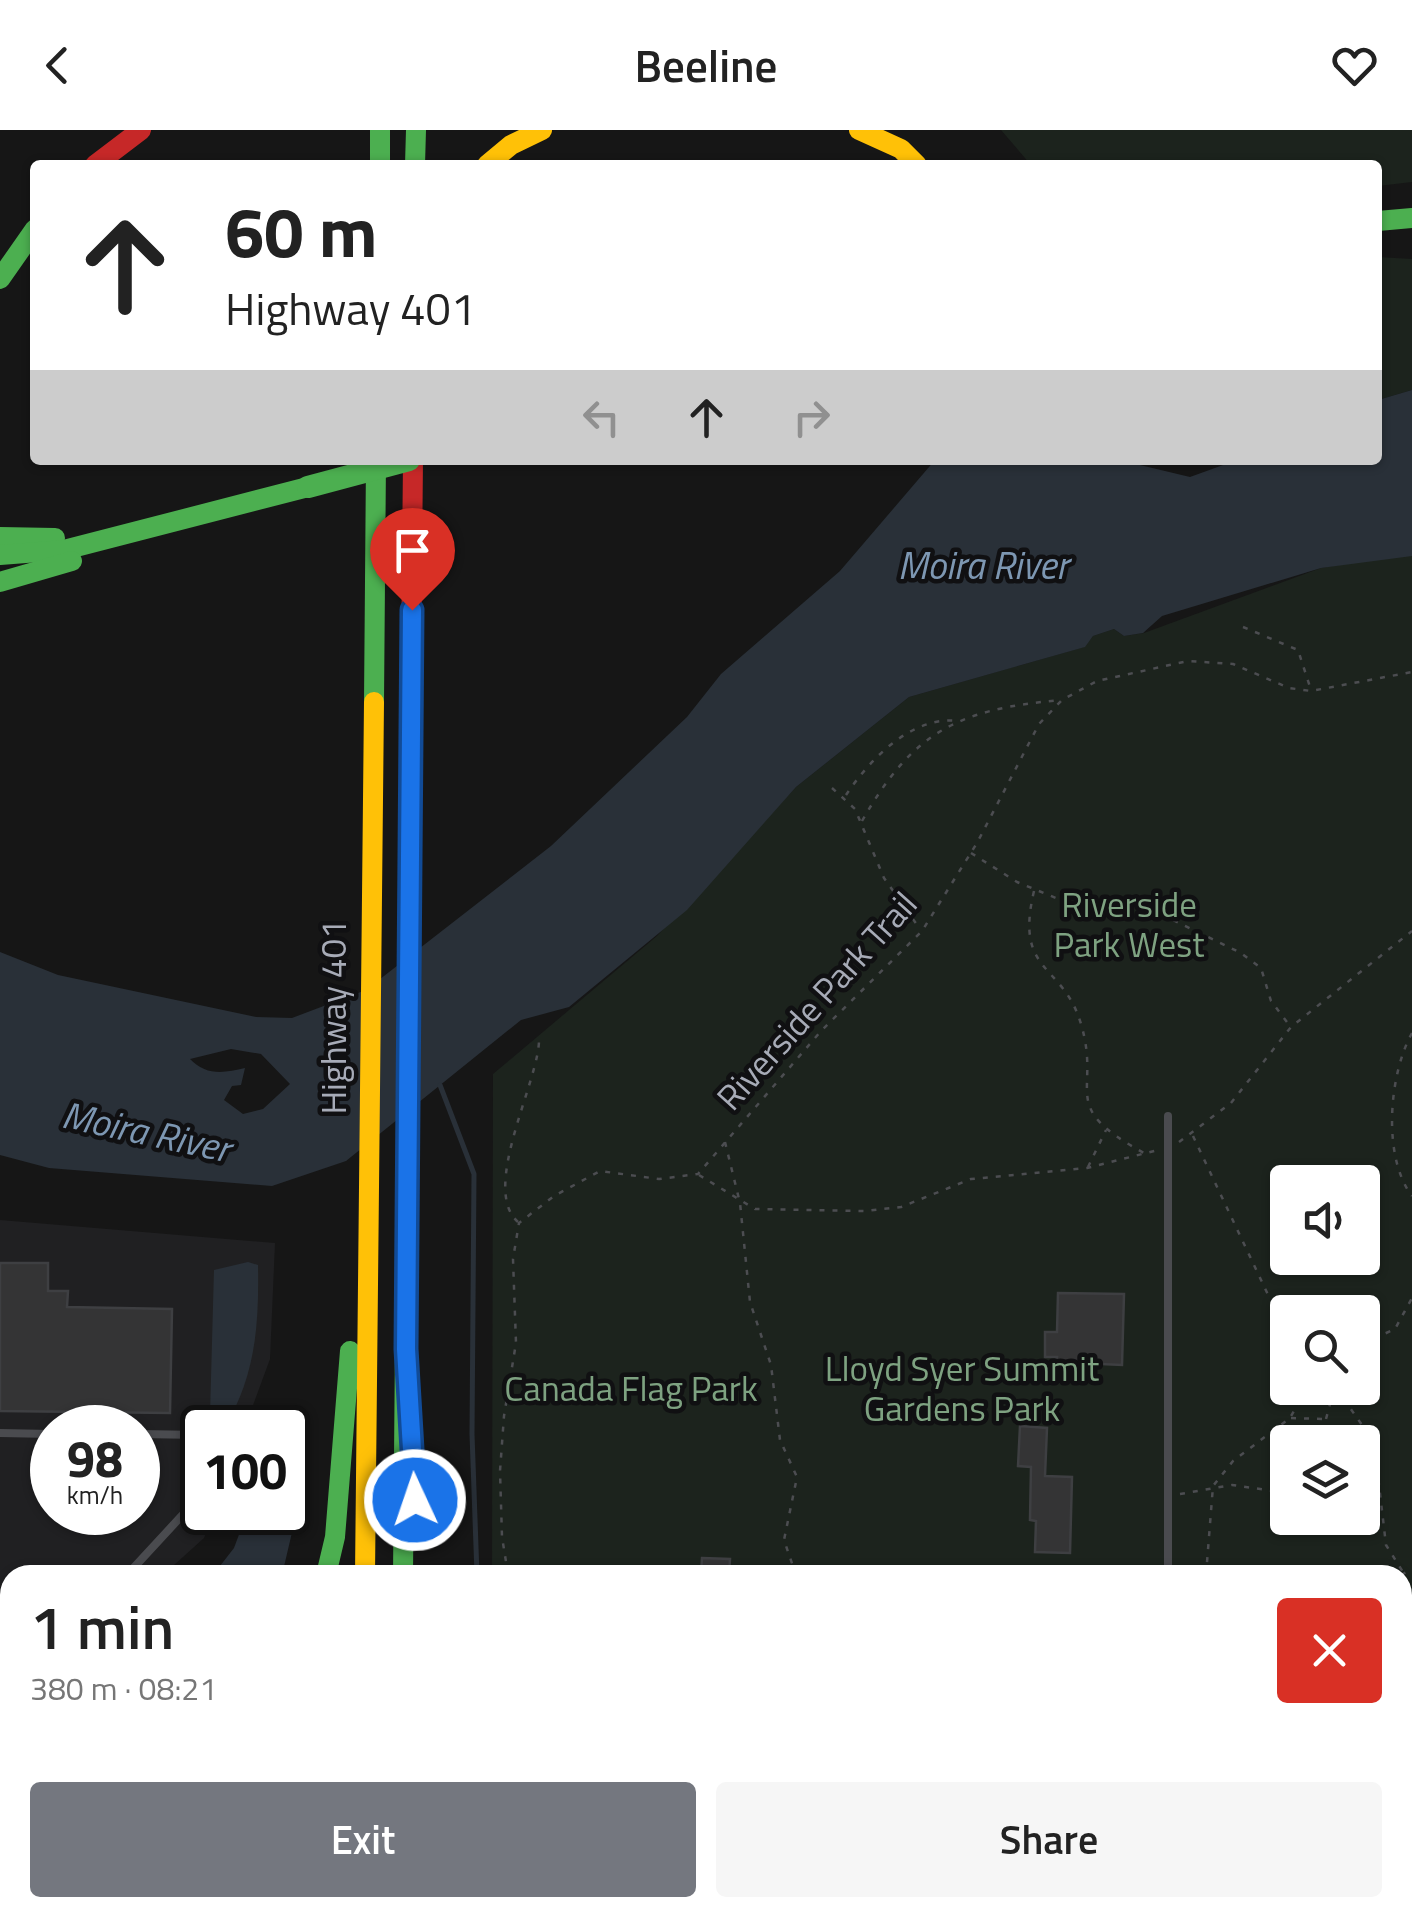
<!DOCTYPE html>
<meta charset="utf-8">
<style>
body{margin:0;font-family:"Titillium Web",sans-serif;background:#f6f6f6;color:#222;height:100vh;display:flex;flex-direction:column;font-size:38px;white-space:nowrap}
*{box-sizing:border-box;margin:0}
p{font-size:32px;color:#767676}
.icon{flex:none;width:55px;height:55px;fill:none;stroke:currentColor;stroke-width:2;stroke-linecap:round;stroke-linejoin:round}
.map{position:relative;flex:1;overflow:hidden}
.sheet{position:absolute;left:0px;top:1435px;width:1412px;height:352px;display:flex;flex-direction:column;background:#fff;border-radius:30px 30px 0 0;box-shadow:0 2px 8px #0004}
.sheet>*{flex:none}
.top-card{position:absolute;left:30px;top:30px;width:1352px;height:305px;border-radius:10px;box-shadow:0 2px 8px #0004;background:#fff;color:#222;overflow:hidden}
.controls{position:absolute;left:1270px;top:1035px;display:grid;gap:20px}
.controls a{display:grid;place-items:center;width:110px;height:110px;border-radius:10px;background:#fff;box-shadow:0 2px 8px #0004;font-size:50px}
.speed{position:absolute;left:30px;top:1275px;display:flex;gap:20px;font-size:50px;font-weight:700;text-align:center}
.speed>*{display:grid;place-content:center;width:130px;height:130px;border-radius:50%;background:#fff;box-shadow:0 2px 8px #0004;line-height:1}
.speed small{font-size:25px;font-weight:400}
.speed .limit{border:5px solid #111;border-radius:15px;background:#fff;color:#111}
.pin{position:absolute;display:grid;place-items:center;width:85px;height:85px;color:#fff;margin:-102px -42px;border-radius:50% 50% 50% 0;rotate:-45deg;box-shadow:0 0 10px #0007}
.pin .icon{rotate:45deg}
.me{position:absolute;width:110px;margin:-55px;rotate:357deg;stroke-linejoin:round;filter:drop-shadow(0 0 8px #0008)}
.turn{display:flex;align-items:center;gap:35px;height:210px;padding:0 30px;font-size:45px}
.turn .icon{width:130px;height:130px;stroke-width:2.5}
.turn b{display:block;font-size:70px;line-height:85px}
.lanes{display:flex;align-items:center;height:95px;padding:0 30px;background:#0003;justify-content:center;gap:50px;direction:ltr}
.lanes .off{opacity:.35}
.round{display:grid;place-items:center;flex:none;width:105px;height:105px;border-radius:10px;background:#f6f6f6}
.headline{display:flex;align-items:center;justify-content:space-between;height:170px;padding:0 30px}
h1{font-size:60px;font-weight:600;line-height:75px}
.button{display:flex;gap:20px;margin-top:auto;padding:20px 30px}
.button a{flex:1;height:115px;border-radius:10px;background:#74777f;color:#fff;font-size:40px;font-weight:600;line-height:115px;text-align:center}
.button a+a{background:#f6f6f6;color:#222}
header{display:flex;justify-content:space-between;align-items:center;height:130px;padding:0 30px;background:#fff;font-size:45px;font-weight:600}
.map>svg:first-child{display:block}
</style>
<header><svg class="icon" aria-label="back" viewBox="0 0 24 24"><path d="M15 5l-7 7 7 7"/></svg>Beeline<svg class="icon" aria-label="heart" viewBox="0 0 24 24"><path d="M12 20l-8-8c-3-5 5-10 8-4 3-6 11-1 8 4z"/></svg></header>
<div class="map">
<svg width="1412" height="1787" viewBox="0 0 1412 1787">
<rect width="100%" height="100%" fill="#161616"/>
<g fill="#202022" fill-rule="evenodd">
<path d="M0 1090 275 1113 270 1229 245 1297 202 1298V1382L214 1383 204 1408 163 1445H10V1580L0 1587ZM52 1298H138V1382H52Z"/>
<polygon points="1403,1618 1412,1618 1412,1787 922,1787 913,1778 1402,1778"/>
</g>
<g fill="#1c231d" fill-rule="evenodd">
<polygon points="1001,0 1412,0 1412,52 1378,56 1378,35 1031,35"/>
<polygon points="1378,127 1412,129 1412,260 1378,270"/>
<path d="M1399 425 1412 426V1486L1403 1485 1402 1445H492L493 944 657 806 796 657 909 567 1084 517 1093 506 1114 499 1124 506 1144 503 1321 438ZM1288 1052H1362V1128H1288ZM1288 1182H1362V1258H1288ZM1288 1312H1362V1388H1288Z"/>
</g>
<g fill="#293038" fill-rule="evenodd">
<path d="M1412 260V426L1321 438 1162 486 1143 503 1124 506 1114 499 1093 506 1085 517 909 567 796 657 687 780 569 877 521 890 346 1031 272 1056 49 1038 0 1025V822L58 845 256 887 292 888 366 860 551 716 687 587 721 544 840 441 935 330H1119L1190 347 1237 330H1378V270ZM231 919 261 924 290 954 263 979 243 984 224 970 232 956 241 955 245 938C224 943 206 946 190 929Z"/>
<path d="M248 1132 258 1135C259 1192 256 1240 229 1290L222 1293 210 1285 214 1140Z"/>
<polygon points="295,1298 298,1305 294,1394 282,1445 213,1445 234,1418 247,1383 288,1382 288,1300"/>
</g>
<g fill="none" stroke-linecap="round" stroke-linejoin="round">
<g stroke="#293038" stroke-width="5">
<polyline points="440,955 474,1044 472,1304 477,1445"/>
<polyline points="598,1787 599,1778"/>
</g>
</g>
<g fill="#343435" stroke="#3e3f42" stroke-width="2.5">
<polygon points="0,1133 48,1133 48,1161 68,1161 67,1177 172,1179 170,1283 0,1281"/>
<polygon points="1058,1163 1124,1164 1122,1235 1056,1232 1057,1227 1045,1227 1045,1202 1057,1202"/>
<polygon points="1020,1296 1047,1298 1045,1346 1072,1347 1070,1423 1035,1422 1036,1391 1030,1390 1031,1337 1018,1336"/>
<polygon points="702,1428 730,1429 729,1445 701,1445"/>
</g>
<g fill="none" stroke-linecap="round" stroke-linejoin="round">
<g stroke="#4c4d51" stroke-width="2.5" stroke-dasharray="5 8" stroke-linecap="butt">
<polyline points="1243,497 1298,520 1311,560"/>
<polyline points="832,658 855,679 884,748 920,799"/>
<path d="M846 665C870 629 912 585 959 591"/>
<path d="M862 691C913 601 959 579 1061 570"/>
<polyline points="971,723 1017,752 1073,775 1108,787 1148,778 1241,823 1261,838 1271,871 1290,896"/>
<path d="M1034 761C1014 845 1063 832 1081 894 1102 964 1056 975 1144 1023"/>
<path d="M1412 903C1389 944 1382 1027 1412 1066"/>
<polyline points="1193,1006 1270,1169 1288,1186"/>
<polyline points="725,1012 740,1073 750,1172 771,1235 780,1310 797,1347 784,1410 796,1445"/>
<polyline points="1179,1012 1231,973 1291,897 1412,801"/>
<polyline points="1088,1037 1106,1000"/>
<polyline points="699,1045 755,1079 865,1081 901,1077 971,1049 1087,1038 1158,1020"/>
<path d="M518 1092C480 1059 539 951 539 910"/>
<polyline points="1362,1214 1395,1199 1412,1168"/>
<polyline points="1336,1258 1374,1312 1386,1415 1403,1442"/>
<polyline points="1334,1259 1326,1289 1336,1312"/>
<polyline points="1291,1288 1323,1289"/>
<polyline points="1337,1312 1353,1312"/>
<polyline points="1362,1356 1378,1380"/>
<polyline points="1180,1364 1232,1355 1288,1363"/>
<polyline points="508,1444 502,1407 500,1341 504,1286 516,1213 513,1129 519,1093 554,1066 600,1041 659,1049 698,1044 821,901 922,801 977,713 1039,594 1062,570 1097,551 1188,531 1233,534 1289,558 1311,561 1412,542"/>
<polyline points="1206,1445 1213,1356 1233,1331 1290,1288 1307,1258"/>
<polyline points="1401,1445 1412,1439"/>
<polyline points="1402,1456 1412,1459"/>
</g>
<g stroke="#4a4b4f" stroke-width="8">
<polyline points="1168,986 1168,1445"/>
<polyline points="0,1303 52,1304"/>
<polyline points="138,1304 202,1305"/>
<polyline points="127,1445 187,1380 202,1306"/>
<polyline points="0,1553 10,1549"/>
<polyline points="944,1778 952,1787"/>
</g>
<polyline stroke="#4a4b4f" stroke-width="15" points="1402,1509 1412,1510"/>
<g stroke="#4caf50" stroke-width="20">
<polyline points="380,0 380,35"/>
<polyline points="415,35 416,0"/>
<polyline points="1378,91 1412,88"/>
<polyline points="0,149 35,99"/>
<polyline points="0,407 55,408"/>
<polyline points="0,425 64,420 308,357"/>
<polyline points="0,452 72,431"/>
<polyline points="374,572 376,330"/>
<polyline points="326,1445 335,1407 350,1221"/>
<polyline points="403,1445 410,633"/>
<polyline points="796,1778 799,1787"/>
</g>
<g stroke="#ffc107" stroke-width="20">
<polyline points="859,0 901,19 917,35"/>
<polyline points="487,35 511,15 542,0"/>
<polyline points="365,1445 374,572"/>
<polyline points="352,1778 353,1787"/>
<polyline points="399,1778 399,1787"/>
<polyline points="419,1787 421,1778"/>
</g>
<g stroke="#c62828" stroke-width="20">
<polyline points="95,35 141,0"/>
<polyline points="410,633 413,330"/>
<polyline points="0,1610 10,1607"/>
</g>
<polyline stroke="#4caf50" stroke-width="22" points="308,357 409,330"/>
</g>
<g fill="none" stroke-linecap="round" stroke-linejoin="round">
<g stroke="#114b97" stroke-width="25">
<polyline id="route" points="412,480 406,1219 415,1370"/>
</g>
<use href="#route" stroke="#1a73e8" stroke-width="18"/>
</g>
<g text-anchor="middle" stroke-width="9" stroke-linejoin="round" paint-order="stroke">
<g font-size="35" fill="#7ea281" stroke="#101012">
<text x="1129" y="787">Riverside<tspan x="1129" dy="40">Park West</tspan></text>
<text x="962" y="1251">Lloyd Syer Summit<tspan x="962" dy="40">Gardens Park</tspan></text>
<text x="631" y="1271">Canada Flag Park</text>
</g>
<g font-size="35" fill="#a7abb7" stroke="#101012">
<text transform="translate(817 871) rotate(-48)" y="12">Riverside Park Trail</text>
<text transform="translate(334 887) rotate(-90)" y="12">Highway 401</text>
</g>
<g font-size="38" font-style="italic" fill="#7d97b2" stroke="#101012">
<text x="983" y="449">Moira River</text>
<text transform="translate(146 1002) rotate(12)" y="13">Moira River</text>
</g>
</g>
</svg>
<div class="controls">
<a><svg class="icon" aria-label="sound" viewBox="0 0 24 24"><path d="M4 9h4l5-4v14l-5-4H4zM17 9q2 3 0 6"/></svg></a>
<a><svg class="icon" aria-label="search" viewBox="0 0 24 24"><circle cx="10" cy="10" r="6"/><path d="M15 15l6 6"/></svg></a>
<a><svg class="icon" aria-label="layers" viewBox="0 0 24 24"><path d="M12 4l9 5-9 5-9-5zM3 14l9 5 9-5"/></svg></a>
</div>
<div class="speed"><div>98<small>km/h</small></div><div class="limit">100</div></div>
<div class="pin" style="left:412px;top:480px;background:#d93025"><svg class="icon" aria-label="arrive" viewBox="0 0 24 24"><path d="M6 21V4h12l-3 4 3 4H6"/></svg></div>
<svg class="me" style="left:415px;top:1370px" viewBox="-20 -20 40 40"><circle r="17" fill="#1a73e8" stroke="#fff" stroke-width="3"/><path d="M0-11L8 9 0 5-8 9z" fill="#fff"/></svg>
<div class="top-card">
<div class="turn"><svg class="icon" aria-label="ahead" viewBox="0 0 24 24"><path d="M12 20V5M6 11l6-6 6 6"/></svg><div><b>60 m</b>Highway 401</div></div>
<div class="lanes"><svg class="icon off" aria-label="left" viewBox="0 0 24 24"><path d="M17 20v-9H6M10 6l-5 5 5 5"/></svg><svg class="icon" aria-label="ahead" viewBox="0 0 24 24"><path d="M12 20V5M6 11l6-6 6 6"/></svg><svg class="icon off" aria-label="right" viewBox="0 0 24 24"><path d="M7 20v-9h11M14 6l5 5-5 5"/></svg></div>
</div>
<section class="sheet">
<div class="headline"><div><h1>1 min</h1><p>380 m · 08:21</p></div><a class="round" style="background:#d93025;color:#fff"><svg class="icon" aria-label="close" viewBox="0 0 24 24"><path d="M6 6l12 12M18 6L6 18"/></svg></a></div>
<div class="button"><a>Exit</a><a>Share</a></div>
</section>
</div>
